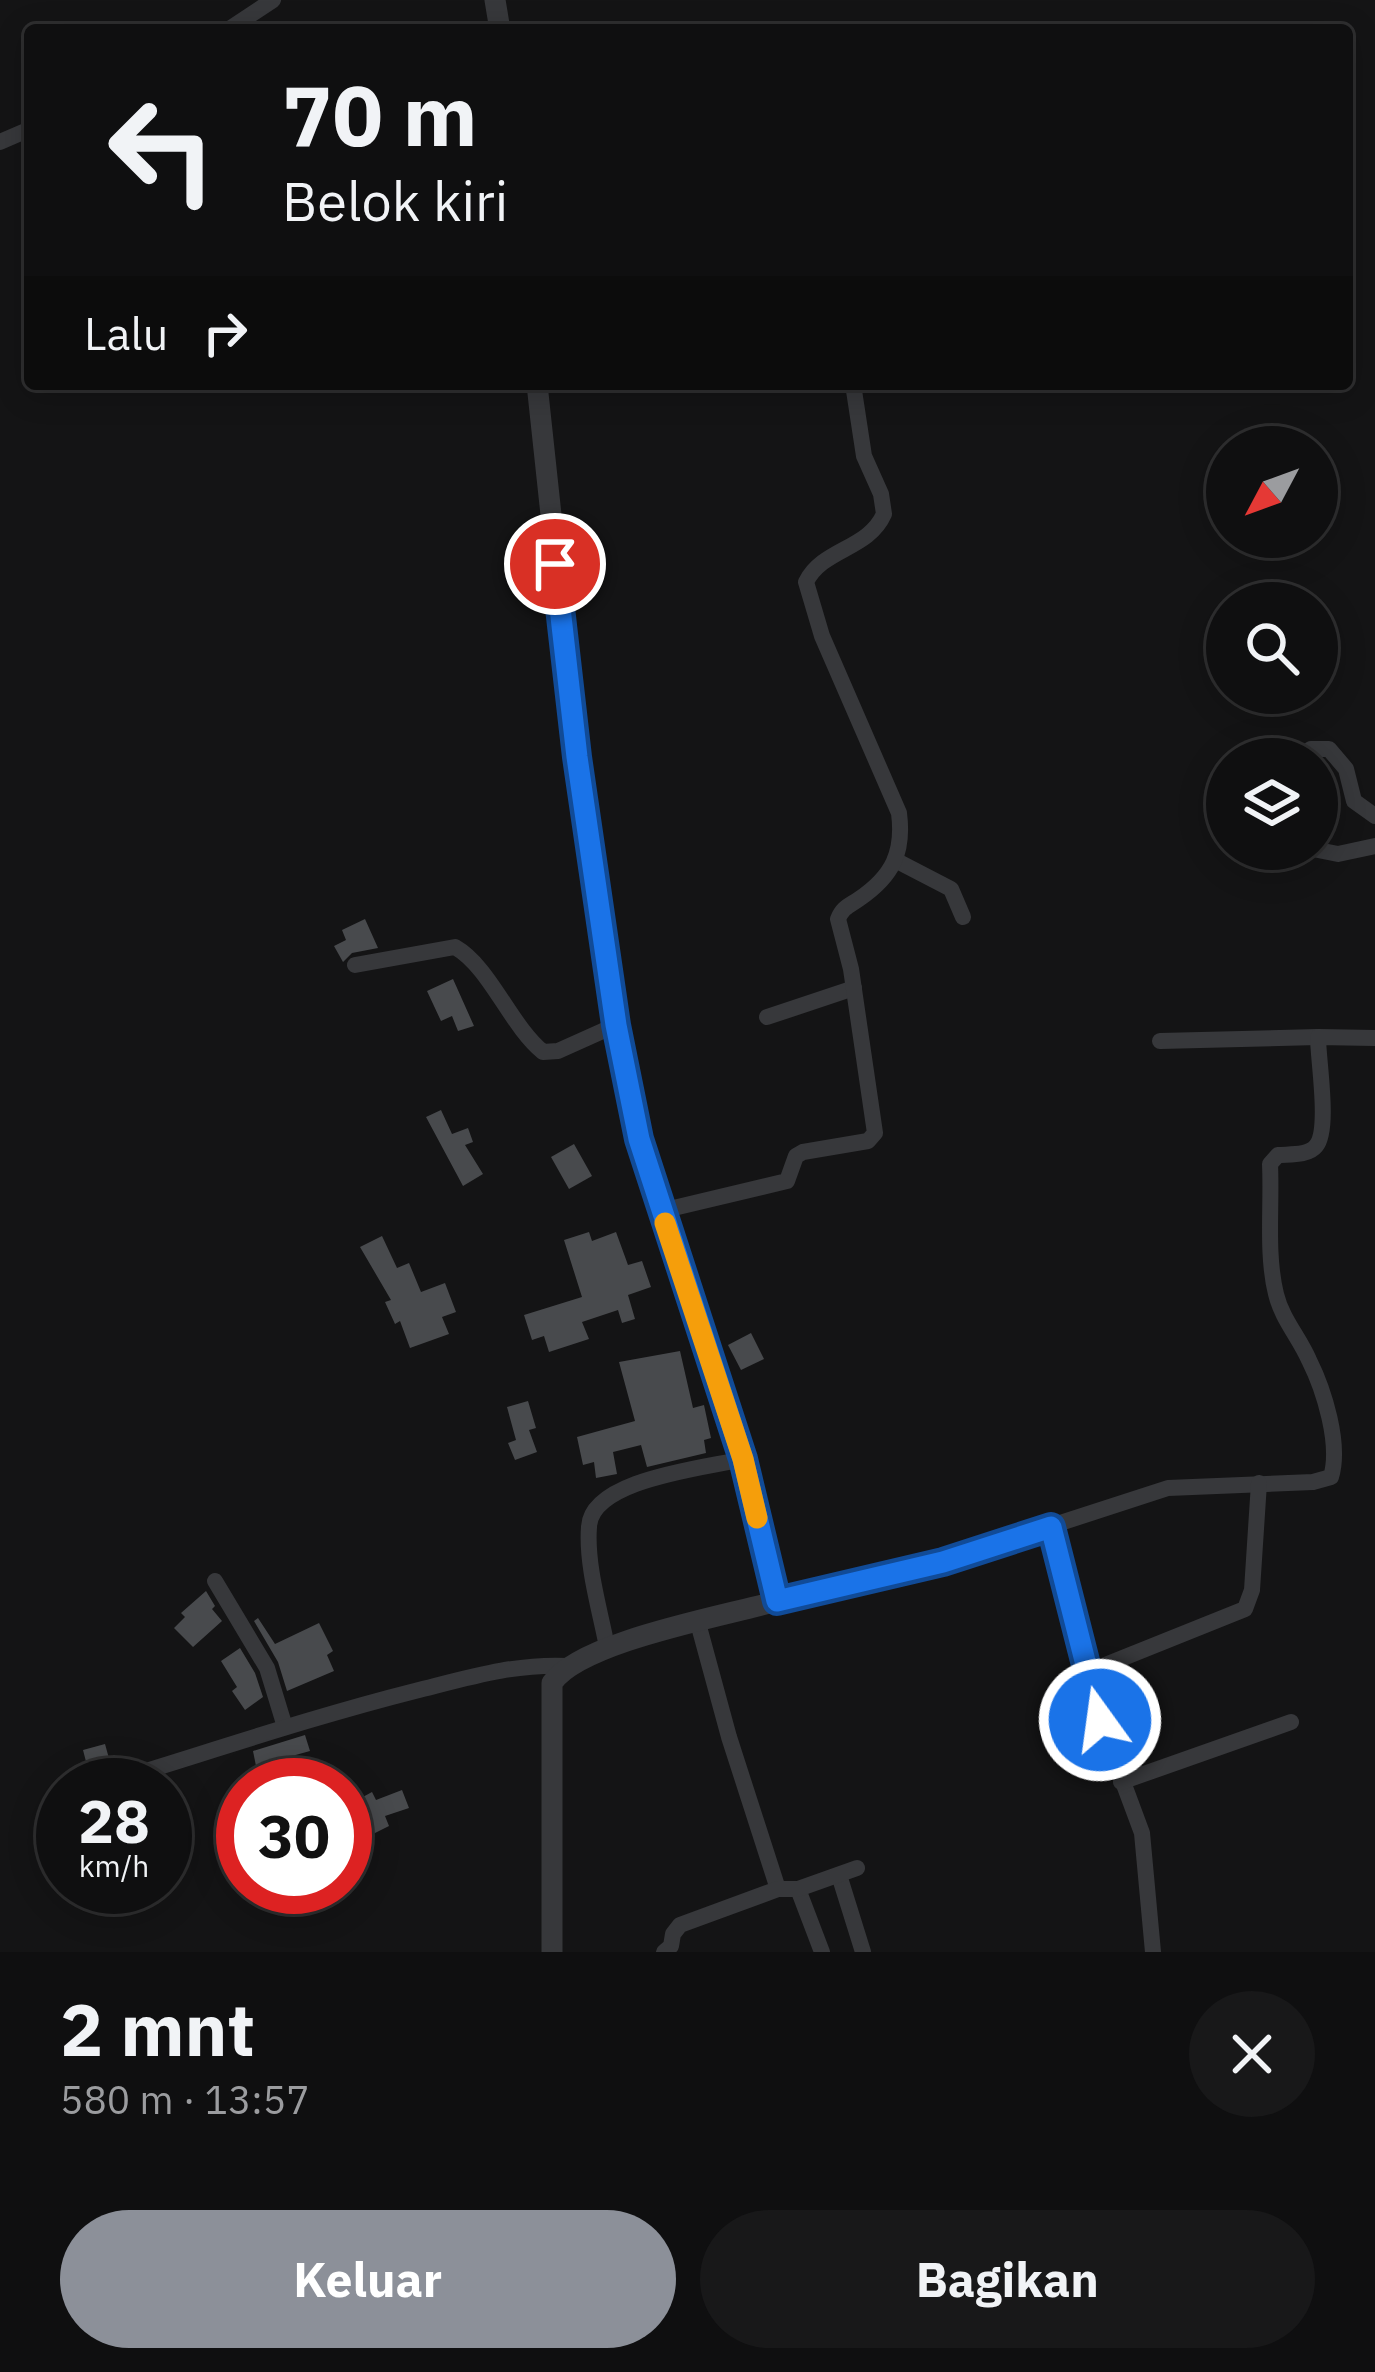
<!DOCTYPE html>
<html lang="id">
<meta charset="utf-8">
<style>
body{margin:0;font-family:"IBM Plex Sans",sans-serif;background:#181819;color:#f1f3f6;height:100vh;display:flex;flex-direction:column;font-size:45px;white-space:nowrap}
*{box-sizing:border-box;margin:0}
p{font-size:39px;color:#9b9c9f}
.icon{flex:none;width:66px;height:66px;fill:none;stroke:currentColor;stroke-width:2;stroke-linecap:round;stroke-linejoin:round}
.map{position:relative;height:1952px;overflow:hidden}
.drawer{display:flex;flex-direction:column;background:#0f0f10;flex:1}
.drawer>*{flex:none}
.top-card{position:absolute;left:24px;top:24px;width:1329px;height:366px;border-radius:12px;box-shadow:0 6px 30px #0003,0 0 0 3px #2f2f30;background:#0f0f10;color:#f1f3f6;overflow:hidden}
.needle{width:78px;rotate:229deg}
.controls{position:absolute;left:1206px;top:426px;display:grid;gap:24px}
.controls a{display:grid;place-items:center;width:132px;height:132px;border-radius:50%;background:#0f0f10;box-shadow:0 6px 30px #0003,0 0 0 3px #2f2f30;font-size:60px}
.speed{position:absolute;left:36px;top:1758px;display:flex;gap:24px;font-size:60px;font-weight:700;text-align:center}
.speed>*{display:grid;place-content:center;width:156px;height:156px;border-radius:50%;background:#0f0f10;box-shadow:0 6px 30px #0003,0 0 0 3px #2f2f30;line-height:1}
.speed small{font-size:30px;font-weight:400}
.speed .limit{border:18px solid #d22;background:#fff;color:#111}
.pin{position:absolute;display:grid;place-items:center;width:102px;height:102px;color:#fff;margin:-51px;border:6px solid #fff;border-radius:50%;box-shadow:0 3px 12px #0007}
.me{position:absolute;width:132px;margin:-66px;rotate:346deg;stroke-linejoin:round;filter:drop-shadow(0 0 9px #0008)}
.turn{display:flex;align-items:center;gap:42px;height:252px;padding:0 60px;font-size:54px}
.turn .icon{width:156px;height:156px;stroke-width:2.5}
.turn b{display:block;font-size:84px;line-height:102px}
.then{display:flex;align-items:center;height:114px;padding:0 60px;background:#0003;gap:24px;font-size:45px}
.round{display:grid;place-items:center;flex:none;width:126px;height:126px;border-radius:63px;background:#181819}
.summary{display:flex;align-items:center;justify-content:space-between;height:204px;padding:0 60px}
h1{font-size:72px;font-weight:700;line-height:90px}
.action{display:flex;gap:24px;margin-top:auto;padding:24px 60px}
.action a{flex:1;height:138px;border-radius:72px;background:#8c9099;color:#fff;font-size:48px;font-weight:700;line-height:138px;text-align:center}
.action a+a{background:#181819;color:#f1f3f6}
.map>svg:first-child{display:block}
</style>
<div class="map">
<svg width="1375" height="1952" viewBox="0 0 1375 1952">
<rect width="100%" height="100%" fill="#141415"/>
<g fill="#484a4d">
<polygon points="365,919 378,948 352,953 343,962 334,946 346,940 342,930"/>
<polygon points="453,979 474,1026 458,1031 452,1016 441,1021 427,991"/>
<polygon points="441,1110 452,1134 468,1128 473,1142 465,1145 483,1174 463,1186 426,1117"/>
<polygon points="574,1144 592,1176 569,1189 551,1157"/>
<polygon points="589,1232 592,1241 616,1232 628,1265 642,1261 651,1287 628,1295 635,1319 622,1323 618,1310 582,1322 589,1339 549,1352 544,1336 532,1340 524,1315 582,1297 564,1240"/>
<polygon points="382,1236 397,1268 409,1263 421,1292 445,1283 456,1312 442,1317 449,1334 410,1348 400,1321 395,1324 385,1302 391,1300 360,1247"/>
<polygon points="751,1333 764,1359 741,1370 728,1345"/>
<polygon points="680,1351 693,1408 704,1405 711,1438 704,1440 706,1453 647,1467 641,1445 613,1452 617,1474 596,1478 594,1462 583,1465 577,1437 635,1421 619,1362"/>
<polygon points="528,1401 536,1428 529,1430 537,1452 515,1460 508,1443 516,1440 507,1407"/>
<polygon points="206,1591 215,1606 212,1609 222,1621 193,1647 174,1628 185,1617 181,1613"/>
<polygon points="258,1618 275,1644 319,1623 333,1651 327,1655 334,1671 287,1691 278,1662 254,1621"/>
<polygon points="240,1648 255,1673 263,1697 245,1710 232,1691 237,1687 221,1661"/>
<polygon points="305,1735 310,1751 256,1766 253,1751"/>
<polygon points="105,1744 110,1762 123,1785 92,1785 83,1750"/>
<polygon points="402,1790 409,1808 385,1816 389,1826 365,1838 348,1805 372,1792 376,1800"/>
</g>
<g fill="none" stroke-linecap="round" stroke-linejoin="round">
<g stroke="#37383b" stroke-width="16">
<polyline points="228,30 273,0"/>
<polyline points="0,142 30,129"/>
<polyline points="1296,759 1311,749 1329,749 1346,769 1354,801 1375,816"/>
<polyline points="1313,849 1338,854 1375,846"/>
<polyline points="897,861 951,889 963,917"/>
<path d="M355 965 455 947C490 967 510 1025 543 1052L558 1051 616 1025"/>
<polyline points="767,1017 854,988"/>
<polyline points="1160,1041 1318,1037"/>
<path d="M661 1211 787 1181 796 1156 803 1152 868 1141 875 1133 851 969 838 919C843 907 849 906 859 899 893 876 904 852 899 813L822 636 806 582C823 548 868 550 884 514L881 494 864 456 853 384"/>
<polyline points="1051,1527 1100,1720 1142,1833 1153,1952"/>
<polyline points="215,1581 267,1668 285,1727"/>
<path d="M777 1601 943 1561 1168 1488 1313 1482 1331 1477C1341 1444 1324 1390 1309 1360 1299 1337 1282 1319 1276 1294 1266 1254 1272 1206 1270 1164L1278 1155C1290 1154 1308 1156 1316 1146 1330 1130 1318 1060 1318 1037L1375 1038"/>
<polyline points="698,1623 729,1737 778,1889"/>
<path d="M607 1647C600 1610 586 1565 589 1527 591 1479 706 1468 743 1459"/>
<polyline points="1088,1672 1245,1609 1252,1590 1259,1483"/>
<path d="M133 1775C227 1746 320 1715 415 1691 467 1678 515 1663 569 1666"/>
<polyline points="1121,1782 1291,1722"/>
<polyline points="839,1875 863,1952"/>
<polyline points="798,1889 822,1952"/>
<polyline points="664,1952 671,1946 673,1934 680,1925 778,1889 798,1889 857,1868"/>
</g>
<g stroke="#37383b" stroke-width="21">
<polyline points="495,0 500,30"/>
<path d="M537 384 577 757 616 1025 639 1139 743 1459 777 1601C725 1616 581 1641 552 1683V1952"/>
</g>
</g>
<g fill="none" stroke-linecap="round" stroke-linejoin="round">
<g stroke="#114b97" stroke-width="30">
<polyline id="route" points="555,564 577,757 616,1025 639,1139 743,1459 777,1601 943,1562 1051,1527 1100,1720"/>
</g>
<use href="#route" stroke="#1a73e8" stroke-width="21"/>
<polyline stroke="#f59e0b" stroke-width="21" points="665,1223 743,1459 757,1518"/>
</g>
</svg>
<div class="controls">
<a><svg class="needle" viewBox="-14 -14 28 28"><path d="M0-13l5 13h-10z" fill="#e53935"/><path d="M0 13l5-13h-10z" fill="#9b9c9f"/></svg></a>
<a><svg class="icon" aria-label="search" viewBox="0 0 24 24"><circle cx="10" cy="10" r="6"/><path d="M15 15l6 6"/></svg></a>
<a><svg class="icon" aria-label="layers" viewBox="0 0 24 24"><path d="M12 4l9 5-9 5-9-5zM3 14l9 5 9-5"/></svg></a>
</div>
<div class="speed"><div>28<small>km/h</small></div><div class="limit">30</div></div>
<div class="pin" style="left:555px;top:564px;background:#d93025"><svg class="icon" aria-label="arrive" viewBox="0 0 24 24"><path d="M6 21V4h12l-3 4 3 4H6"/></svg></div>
<svg class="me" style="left:1100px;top:1720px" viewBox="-20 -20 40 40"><circle r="17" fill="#1a73e8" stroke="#fff" stroke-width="3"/><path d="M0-11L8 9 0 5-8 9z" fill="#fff"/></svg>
<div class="top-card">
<div class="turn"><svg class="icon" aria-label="left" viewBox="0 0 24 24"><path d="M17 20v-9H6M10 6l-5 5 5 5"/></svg><div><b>70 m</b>Belok kiri</div></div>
<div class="then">Lalu<svg class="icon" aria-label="right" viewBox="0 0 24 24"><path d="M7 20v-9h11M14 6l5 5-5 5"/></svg></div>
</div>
</div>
<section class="drawer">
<div class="summary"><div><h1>2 mnt</h1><p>580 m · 13:57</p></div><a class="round"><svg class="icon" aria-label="close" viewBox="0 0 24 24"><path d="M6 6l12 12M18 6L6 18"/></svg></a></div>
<div class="action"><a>Keluar</a><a>Bagikan</a></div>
</section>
